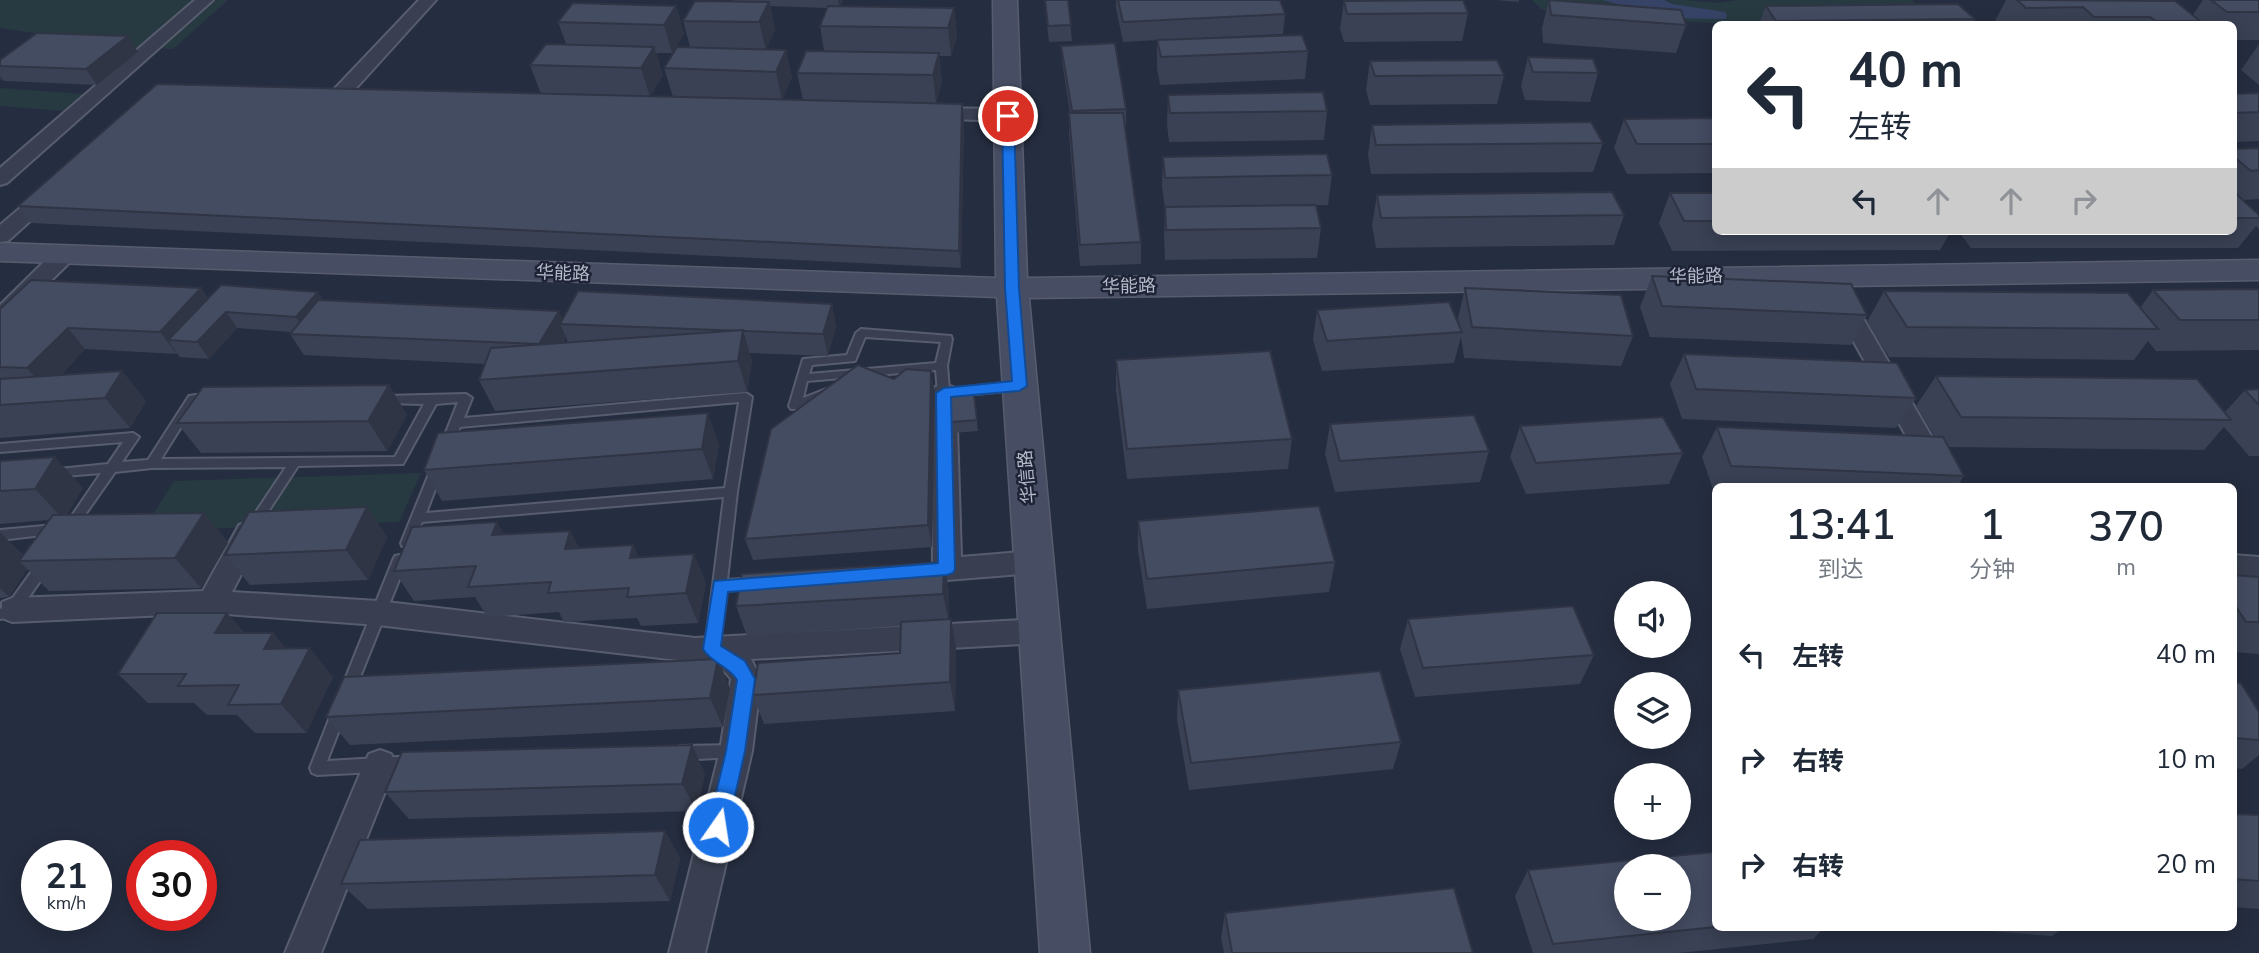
<!DOCTYPE html>
<html lang="zh">
<meta charset="utf-8">
<style>
body{margin:0;font-family:"Nunito Sans","Noto Sans SC",sans-serif;background:#f2f2f3;color:#1f2937;height:100vh;display:flex;flex-direction:column;font-size:26px;white-space:nowrap}
*{box-sizing:border-box;margin:0}
p{font-size:23px;color:#747a83}
.icon{flex:none;width:38px;height:38px;fill:none;stroke:currentColor;stroke-width:2;stroke-linecap:round;stroke-linejoin:round}
.map{position:relative;flex:1;overflow:hidden}
.drawer{position:absolute;left:1712px;top:483px;width:525px;height:448px;display:flex;flex-direction:column;background:#fff;border-radius:10px;box-shadow:0 4px 18px #0003}
.drawer>*{flex:none}
.hud{position:absolute;left:1712px;top:21px;width:525px;height:214px;border-radius:10px;box-shadow:0 4px 18px #0003;background:#fff;color:#1f2937;overflow:hidden}
.controls{position:absolute;left:1614px;top:581px;display:grid;gap:14px}
.controls a{display:grid;place-items:center;width:77px;height:77px;border-radius:50%;background:#fff;box-shadow:0 4px 18px #0003;font-size:35px}
.speed{position:absolute;left:21px;top:840px;display:flex;gap:14px;font-size:35px;font-weight:700;text-align:center}
.speed>*{display:grid;place-content:center;width:91px;height:91px;border-radius:50%;background:#fff;box-shadow:0 4px 18px #0003;line-height:1}
.speed small{font-size:18px;font-weight:400}
.speed .limit{border:10px solid #d22;background:#fff;color:#111}
.pin{position:absolute;display:grid;place-items:center;width:60px;height:60px;color:#fff;margin:-30px;border:4px solid #fff;border-radius:50%;box-shadow:0 2px 7px #0007}
.me{position:absolute;width:77px;margin:-38px;rotate:13deg;stroke-linejoin:round;filter:drop-shadow(0 0 5px #0008)}
.turn{display:flex;align-items:center;gap:24px;height:147px;padding:0 21px;font-size:32px}
.turn .icon{width:91px;height:91px;stroke-width:2.5}
.turn b{display:block;font-size:49px;line-height:60px}
.lanes{display:flex;align-items:center;height:66px;padding:0 21px;background:#0003;justify-content:center;gap:35px;direction:ltr}
.lanes .off{opacity:.35}
.eta{display:flex;justify-content:space-evenly;align-items:center;height:119px;text-align:center}
.eta b{font-size:42px;font-weight:600;line-height:49px}
ul{padding:0;list-style:none}
li{display:flex;align-items:center;gap:21px;height:105px;padding:0 21px}
li div{flex:1}
li b{display:block;font-size:26px}
li em{font-style:normal}
.map>svg:first-child{display:block}
</style>
<div class="map">
<svg width="2259" height="953" viewBox="0 0 2259 953">
<rect width="100%" height="100%" fill="#252d40"/>
<g fill="#273a41">
<polygon points="0,0 228,0 173,49 48,44 0,81 0,61 35,33 0,28"/>
<polygon points="1532,0 1686,0 1719,3 1737,0 1912,0 1935,20 1731,24 1608,17 1542,10"/>
<polygon points="0,88 97,95 77,112 0,106"/>
<polygon points="421,473 399,522 143,531 174,481"/>
</g>
<polygon fill="#374366" points="1603,0 1664,0 1672,4 1725,12 1727,15 1726,19 1667,18"/>
<g fill="none" stroke-linecap="round" stroke-linejoin="round">
<g stroke="#575d6e" stroke-width="4">
<g id="lane">
<path d="M861 329 951 336 952 339 947 366 949 389 1018 382 1024 386 1018 390 944 397 938 393 936 370 807 381 803 398 826 389 832 393 830 396 799 409H791L789 406 803 359 847 355 856 333ZM865 337 941 342 936 363 809 374 812 365 855 361Z"/>
<path d="M746 393 752 397 737 492 727 580 755 578 760 579 762 583 760 587 726 591 719 649 717 653 712 655 707 653 705 649 724 497 422 522 412 546H402L401 543 431 469 437 465 443 469 426 513 725 488 739 402 460 427 451 448 447 449 441 445 458 402 436 404 403 464 298 466 258 527H250L248 524 286 467 152 468 115 472 75 529H67L65 526 101 473 53 477 49 476 47 473 49 470 108 464 123 442 0 452V444L133 433 139 437 122 462 148 460 189 396C197 394 212 393 218 399L212 403H196L161 459 395 457 424 404 380 403 378 400 384 396 466 394 472 398 464 418Z"/>
<polygon points="55,525 60,527 61,530 60,533 0,540 0,530"/>
<polygon points="400,555 405,556 407,560 354,692 352,696 347,698 342,696 340,692 393,560 395,556"/>
<polygon points="45,559 50,560 52,564 17,614 0,619 0,609 7,606 40,560"/>
<polygon points="339,706 344,708 346,712 327,761 414,756 419,758 421,763 419,768 414,770 317,775 312,773 310,768 332,712 334,708"/>
<polygon points="735,745 740,746 742,751 740,756 735,757 680,760 675,758 673,753 675,748 680,746"/>
</g>
</g>
<g stroke="#575d6e" stroke-width="4">
<g id="street">
<polygon points="195,0 213,0 7,183 0,185 0,168"/>
<polygon points="419,0 436,0 338,108 324,108 322,104 324,100"/>
<polygon points="928,108 1008,109 1018,115 1008,121 921,118 918,114"/>
<polygon points="52,185 59,187 62,191 59,195 8,241 0,242 0,225 45,187"/>
<polygon points="64,248 72,250 75,255 72,260 8,323 0,325 0,305 56,250"/>
<polygon points="1841,292 1849,294 1852,299 1960,486 1934,486 1830,299 1833,294"/>
<polygon points="944,385 953,387 956,393 961,557 1034,551 1044,554 1048,562 1044,570 1034,573 947,580 937,577 933,569 932,393 935,387"/>
<path d="M249 522 259 525 263 532 232 592 378 601 695 638 1039 619 1049 623 1054 631 1049 639 1039 643 751 659 761 679 752 751 705 953H669L720 751 731 679C723 667 709 661 695 662L378 625 212 613 12 622 2 618V602L12 598 203 591 239 525Z"/>
<polygon points="2233,555 2259,557 2259,579 2233,577"/>
<polygon points="380,750 391,754 396,764 321,953 285,953 364,764 369,754"/>
</g>
</g>
<g stroke="#575d6e" stroke-width="3">
<polygon id="secondary" points="993,0 1017,0 1027,278 2259,260 2259,280 1029,298 1090,953 1040,953 997,297 0,261 0,243 996,278"/>
</g>
<use href="#lane" fill="#393f50" fill-rule="evenodd"/>
<use href="#street" fill="#393f50" fill-rule="evenodd"/>
<use href="#secondary" fill="#474d63" fill-rule="evenodd"/>
</g>
<g fill="#3a4154" fill-rule="evenodd">
<path d="M733 0H843L840 7 954 8 957 36 951 56H939L942 82 936 103 962 104 964 120 961 268 31 223 18 206 541 94 530 65 566 44 558 22 676 6 684 34 672 53H656L663 75 650 96 673 97 664 68 690 47 683 21 733 1ZM770 6 827 8 820 26 824 51 797 73 803 100H782L792 78 786 50 766 49 775 30Z"/>
<polygon points="1044,0 1068,0 1072,41 1049,42"/>
<polygon points="1116,0 1280,0 1285,14 1283,34 1159,40 1308,51 1305,79 1160,85 1157,69 1157,40 1123,42 1116,8"/>
<polygon points="1495,0 1519,0 1519,2"/>
<polygon points="1549,0 1686,25 1676,53 1543,43 1542,28"/>
<polygon points="2006,0 2129,0 2193,15 2203,0 2259,0 2259,40 2233,40 2233,24 1999,24 1995,21"/>
<polygon points="1344,1 1468,13 1462,41 1344,42 1340,29"/>
<polygon points="1766,6 1975,19 1972,24 1759,24"/>
<polygon points="2259,44 2259,85 2241,70"/>
<polygon points="1061,46 1126,109 1126,125 1125,125 1141,242 1141,264 1080,266 1069,134 1069,113 1070,113 1062,61"/>
<polygon points="138,52 97,85 4,81 0,76 0,60"/>
<polygon points="1528,57 1598,73 1590,102 1525,100 1521,86"/>
<polygon points="1370,61 1504,75 1497,104 1370,105 1366,90"/>
<polygon points="2259,93 2259,141 2233,142 2233,94"/>
<polygon points="1168,95 1327,111 1324,140 1169,142 1167,124"/>
<polygon points="1715,118 1715,173 1627,174 1614,148 1624,119"/>
<polygon points="1372,125 1603,143 1593,172 1371,174 1368,155"/>
<polygon points="2259,148 2259,199 2243,200 2259,215 2259,229 2256,226 2238,248 1971,248 1958,231 2233,231 2233,149"/>
<polygon points="1163,157 1332,175 1328,205 1316,205 1321,228 1317,258 1165,260 1164,237 1165,208 1162,187"/>
<polygon points="1670,193 1715,193 1715,231 1951,231 1940,250 1672,251 1659,223"/>
<polygon points="1377,195 1624,215 1614,245 1376,248 1372,225"/>
<polygon points="1652,276 1867,315 1851,345 1650,337 1640,307"/>
<polygon points="1465,288 1633,336 1621,366 1464,358 1461,337 1454,363 1322,371 1313,340 1317,310 1459,325 1458,318"/>
<polygon points="2259,289 2259,350 2156,351 2148,341 2134,360 1889,357 1867,322 1884,291 2140,308 2153,290"/>
<path d="M208 298 323 300 563 319 832 304 836 326 828 356 749 353 752 361 747 392 495 411 479 380 485 364 304 355 290 334 291 332 237 328 209 359 180 357 177 353V354L85 349 61 375 122 371 146 401 130 428 0 438V309ZM566 337 568 342 563 343Z"/>
<polygon points="1684,354 1916,398 1896,428 1682,419 1670,384"/>
<polygon points="1116,360 1292,439 1288,469 1127,479 1116,391"/>
<polygon points="1936,376 2225,412 2245,390 2259,389 2259,456 2249,456 2224,427 2204,450 1949,447 1964,476 1957,486 1715,486 1715,495 1702,457 1717,427 1934,436 1916,406"/>
<polygon points="894,379 935,393 932,547 753,560 745,539"/>
<polygon points="389,385 407,415 387,451 201,453 177,423"/>
<polygon points="973,386 978,431 953,433 951,422"/>
<polygon points="1330,424 1489,451 1480,482 1335,492 1325,454"/>
<polygon points="1520,426 1683,453 1669,484 1526,494 1510,457"/>
<polygon points="719,444 713,479 442,501 424,470"/>
<polygon points="0,461 83,488 66,515 204,513 228,543 201,588 49,591 27,569 9,597 0,598 0,533 23,555 49,520 0,524"/>
<polygon points="367,507 387,537 368,580 250,585 225,555"/>
<polygon points="1138,521 1335,562 1329,592 1147,609 1138,551"/>
<polygon points="497,522 504,535 570,531 579,548 633,545 638,557 694,554 706,584 698,623 641,626 637,618 564,622 559,612 487,617 475,597 414,601 394,571"/>
<polygon points="2233,575 2259,577 2259,654 2233,652"/>
<polygon points="949,591 949,619 951,619 956,648 955,711 764,724 753,695 900,653 901,626 747,636 736,606"/>
<polygon points="1408,619 1594,655 1580,684 1415,697 1400,649"/>
<polygon points="245,633 287,649 333,677 306,733 255,733 237,715 207,715 194,703 148,703 118,674"/>
<polygon points="2233,683 2259,712 2259,755 2242,769 2233,768"/>
<polygon points="730,688 723,727 350,745 326,717"/>
<polygon points="1178,690 1401,742 1393,769 1189,790 1177,719"/>
<polygon points="705,773 697,811 409,819 385,792"/>
<polygon points="2233,814 2259,815 2259,909 2233,907"/>
<polygon points="665,831 680,858 670,901 368,909 341,884"/>
<polygon points="1715,852 1715,928 1824,928 1813,939 1679,953 1533,953 1515,896 1528,870"/>
<polygon points="1225,913 1473,953 1224,953 1221,938"/>
<polygon points="1950,928 2063,928 2052,936"/>
</g>
<g fill="#303545">
<polygon points="838,0 843,0 839,8"/>
<polygon points="769,2 775,30 766,50 759,22"/>
<polygon points="676,6 684,34 672,53 664,25"/>
<polygon points="954,8 957,36 951,56 948,28"/>
<polygon points="128,36 138,52 97,85 86,69"/>
<polygon points="654,47 663,75 650,97 641,68"/>
<polygon points="786,50 792,78 782,100 776,72"/>
<polygon points="939,53 942,82 936,104 933,75"/>
<polygon points="962,104 964,120 961,268 959,251"/>
<polygon points="201,288 216,310 168,340 177,353 177,354 160,332"/>
<polygon points="318,292 328,309 307,334 296,317"/>
<polygon points="832,304 836,326 828,356 823,334"/>
<polygon points="559,311 565,324 560,324 566,337 549,367 539,345"/>
<polygon points="226,312 237,328 209,359 197,342"/>
<polygon points="68,328 85,349 46,390 27,368"/>
<polygon points="743,330 752,361 747,392 738,361"/>
<polygon points="122,371 146,401 130,428 105,398"/>
<polygon points="931,371 935,393 932,547 928,525"/>
<polygon points="389,385 407,415 387,451 368,421"/>
<polygon points="708,413 719,444 713,479 702,449"/>
<polygon points="55,457 83,488 63,519 35,489"/>
<polygon points="367,507 387,537 368,580 346,550"/>
<polygon points="204,513 228,543 201,588 175,558"/>
<polygon points="497,522 514,553 492,535"/>
<polygon points="570,531 585,561 565,549"/>
<polygon points="0,532 29,561 19,561 27,569 9,597 0,588"/>
<polygon points="633,545 646,575 630,558"/>
<polygon points="694,554 706,584 698,623 686,593"/>
<polygon points="944,562 949,591 949,623 943,594"/>
<polygon points="227,613 253,642 215,633"/>
<polygon points="951,619 956,648 955,711 950,682"/>
<polygon points="273,633 298,662 264,649"/>
<polygon points="310,648 333,677 306,733 281,704"/>
<polygon points="718,659 730,688 723,727 710,698"/>
<polygon points="692,745 705,773 697,811 682,784"/>
<polygon points="665,831 680,858 670,901 655,875"/>
</g>
<g fill="#444c62" stroke="#303545" stroke-width="2" fill-rule="evenodd">
<polygon points="1045,0 1068,0 1071,25 1048,26"/>
<polygon points="1118,0 1280,0 1285,14 1123,22"/>
<polygon points="1463,0 1468,13 1347,14 1344,1"/>
<polygon points="1549,0 1681,10 1686,25 1551,15"/>
<polygon points="2017,0 2175,1 2200,21 2156,21 2150,17 2094,17 2083,7 2026,8"/>
<polygon points="2211,0 2259,0 2259,12 2227,12"/>
<polygon points="695,1 769,2 759,22 683,21"/>
<polygon points="573,3 676,6 664,25 558,22"/>
<polygon points="1958,4 1975,19 1776,21 1766,6"/>
<polygon points="828,6 954,8 948,28 820,26"/>
<polygon points="37,33 128,36 86,69 0,66 0,60"/>
<polygon points="1302,35 1308,51 1161,57 1157,40"/>
<polygon points="1115,43 1126,109 1072,111 1061,46"/>
<polygon points="546,44 654,47 641,68 530,65"/>
<polygon points="677,47 786,50 776,72 664,68"/>
<polygon points="806,51 939,53 933,75 797,73"/>
<polygon points="1528,57 1593,59 1598,73 1533,72"/>
<polygon points="1497,60 1504,75 1375,76 1370,61"/>
<polygon points="157,84 962,104 959,251 18,206"/>
<polygon points="1323,92 1327,111 1170,113 1168,95"/>
<polygon points="2259,93 2259,112 2233,113 2233,94"/>
<polygon points="1069,113 1123,113 1141,242 1080,245"/>
<polygon points="1715,118 1715,144 1637,144 1624,119"/>
<polygon points="1591,122 1603,143 1376,145 1372,125"/>
<polygon points="2259,148 2259,170 2251,171 2233,156 2233,149"/>
<polygon points="1327,154 1332,175 1165,178 1163,157"/>
<polygon points="2233,191 2259,215 2259,218 2233,218"/>
<polygon points="1612,192 1624,215 1381,218 1377,195"/>
<polygon points="1670,193 1715,193 1715,221 1684,221"/>
<polygon points="1316,205 1321,228 1166,230 1165,207"/>
<polygon points="1652,276 1851,284 1867,315 1662,306"/>
<polygon points="31,280 201,288 160,332 68,328 27,368 0,367 0,309"/>
<polygon points="221,285 318,292 296,317 226,312 197,342 168,340"/>
<polygon points="1465,288 1621,295 1633,336 1472,327"/>
<polygon points="2259,289 2259,320 2180,320 2153,290"/>
<polygon points="578,291 832,304 823,334 560,324"/>
<polygon points="1884,291 2128,293 2158,329 1907,327"/>
<polygon points="318,300 559,311 539,344 290,334"/>
<polygon points="1449,302 1462,332 1327,341 1317,310"/>
<polygon points="743,330 738,361 479,380 491,348"/>
<polygon points="1270,351 1292,439 1127,449 1116,360"/>
<polygon points="1684,354 1897,363 1916,398 1696,389"/>
<polygon points="858,365 894,379 906,369 931,371 928,525 745,539 771,429"/>
<polygon points="122,371 105,398 0,405 0,379"/>
<polygon points="1936,376 2197,379 2231,420 1961,417"/>
<polygon points="389,385 368,421 177,423 203,387"/>
<polygon points="973,386 977,420 951,422 949,389"/>
<polygon points="2259,389 2259,405 2245,390"/>
<polygon points="708,413 702,449 424,470 438,433"/>
<polygon points="1474,415 1489,451 1340,461 1330,424"/>
<polygon points="1663,417 1683,453 1536,463 1520,426"/>
<polygon points="1717,427 1943,437 1964,476 1731,466"/>
<polygon points="55,457 35,489 0,491 0,461"/>
<polygon points="1319,506 1335,562 1147,579 1138,521"/>
<polygon points="367,507 346,550 225,555 249,512"/>
<polygon points="204,513 175,558 19,561 53,515"/>
<polygon points="497,522 492,535 570,531 565,549 633,545 630,558 694,554 686,593 627,597 629,588 548,593 551,582 468,587 476,566 394,571 412,527"/>
<polygon points="944,562 943,594 736,606 742,574"/>
<polygon points="2233,575 2259,577 2259,622 2246,622 2233,602"/>
<polygon points="1573,606 1594,655 1423,668 1408,619"/>
<polygon points="157,613 227,613 215,633 273,633 264,649 310,648 281,704 228,705 239,685 178,686 186,674 118,674"/>
<polygon points="951,619 950,682 753,695 758,663 900,653 901,622"/>
<polygon points="718,659 710,698 326,717 344,677"/>
<polygon points="1380,671 1401,742 1191,763 1178,690"/>
<polygon points="2233,683 2241,683 2259,712 2259,740 2233,738"/>
<polygon points="692,745 682,784 385,792 402,752"/>
<polygon points="2233,814 2259,815 2259,881 2233,879"/>
<polygon points="665,831 655,875 341,884 360,840"/>
<path d="M1715 852V927L1553 944 1528 870ZM1626 866H1678V919H1626Z"/>
<polygon points="1454,888 1473,953 1232,953 1225,913"/>
</g>
<path fill="#1a73e8" stroke="#114b97" stroke-width="2" d="M1008 112 1014 116 1019 288 1027 386 1019 391 951 397 955 569 953 573 947 575 728 592 721 646 745 661 755 679 745 751 728 827 725 833 718 836 711 833 708 827 726 751 737 680C729 666 711 663 703 649L714 581 938 563 936 393 944 388 1012 381 1005 288 1002 116Z"/>
<g text-anchor="middle" stroke-width="5" stroke-linejoin="round" paint-order="stroke">
<g font-size="18" fill="#b6bbcb" stroke="#1e2435">
<text transform="translate(563 273) rotate(2)" y="6">华能路</text>
<text transform="translate(1696 276) rotate(-1)" y="6">华能路</text>
<text transform="translate(1129 286) rotate(-1)" y="6">华能路</text>
<text transform="translate(1027 477) rotate(-95)" y="6">华信路</text>
</g>
</g>
</svg>
<div class="controls">
<a><svg class="icon" aria-label="sound" viewBox="0 0 24 24"><path d="M4 9h4l5-4v14l-5-4H4zM17 9q2 3 0 6"/></svg></a>
<a><svg class="icon" aria-label="layers" viewBox="0 0 24 24"><path d="M12 4l9 5-9 5-9-5zM3 14l9 5 9-5"/></svg></a>
<a>+</a>
<a>−</a>
</div>
<div class="speed"><div>21<small>km/h</small></div><div class="limit">30</div></div>
<div class="pin" style="left:1008px;top:116px;background:#d93025"><svg class="icon" aria-label="arrive" viewBox="0 0 24 24"><path d="M6 21V4h12l-3 4 3 4H6"/></svg></div>
<svg class="me" style="left:718px;top:827px" viewBox="-20 -20 40 40"><circle r="17" fill="#1a73e8" stroke="#fff" stroke-width="3"/><path d="M0-11L8 9 0 5-8 9z" fill="#fff"/></svg>
<div class="hud">
<div class="turn"><svg class="icon" aria-label="left" viewBox="0 0 24 24"><path d="M17 20v-9H6M10 6l-5 5 5 5"/></svg><div><b>40 m</b>左转</div></div>
<div class="lanes"><svg class="icon" aria-label="left" viewBox="0 0 24 24"><path d="M17 20v-9H6M10 6l-5 5 5 5"/></svg><svg class="icon off" aria-label="ahead" viewBox="0 0 24 24"><path d="M12 20V5M6 11l6-6 6 6"/></svg><svg class="icon off" aria-label="ahead" viewBox="0 0 24 24"><path d="M12 20V5M6 11l6-6 6 6"/></svg><svg class="icon off" aria-label="right" viewBox="0 0 24 24"><path d="M7 20v-9h11M14 6l5 5-5 5"/></svg></div>
</div>
<section class="drawer">
<div class="eta">
<div><b>13:41</b><p>到达</p></div>
<div><b>1</b><p>分钟</p></div>
<div><b>370</b><p>m</p></div>
</div>
<ul>
<li><svg class="icon" aria-label="left" viewBox="0 0 24 24"><path d="M17 20v-9H6M10 6l-5 5 5 5"/></svg><div><b>左转</b></div><em>40 m</em></li>
<li><svg class="icon" aria-label="right" viewBox="0 0 24 24"><path d="M7 20v-9h11M14 6l5 5-5 5"/></svg><div><b>右转</b></div><em>10 m</em></li>
<li><svg class="icon" aria-label="right" viewBox="0 0 24 24"><path d="M7 20v-9h11M14 6l5 5-5 5"/></svg><div><b>右转</b></div><em>20 m</em></li>
</ul>
</section>
</div>
